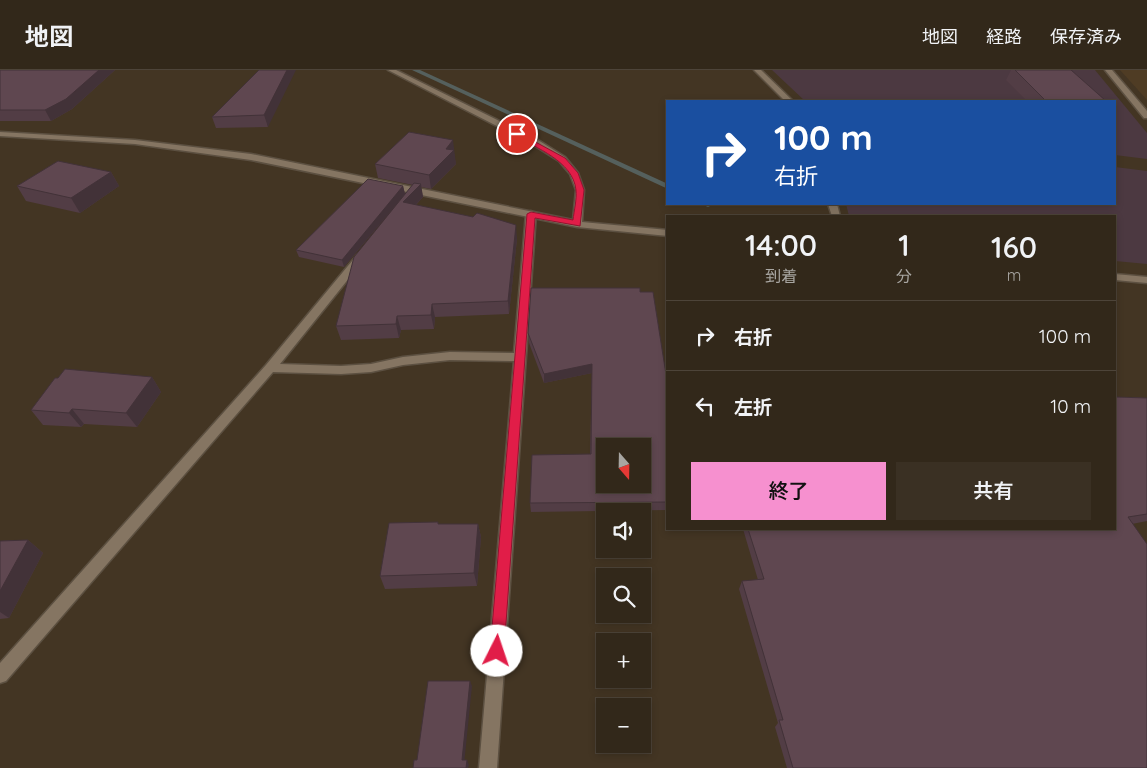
<!DOCTYPE html>
<html lang="ja">
<meta charset="utf-8">
<style>
body{margin:0;font-family:Quicksand,"Noto Sans JP",sans-serif;background:#3a3023;color:#f1f3f6;height:100vh;display:flex;flex-direction:column;font-size:19px;white-space:nowrap}
*{box-sizing:border-box;margin:0}
p{font-size:16px;color:#a8a6a2}
.icon{flex:none;width:28px;height:28px;fill:none;stroke:currentColor;stroke-width:2;stroke-linecap:round;stroke-linejoin:round}
.map{position:relative;flex:1;overflow:hidden}
.side{position:absolute;left:666px;top:145px;width:450px;height:315px;display:flex;flex-direction:column;background:#32281a;border-radius:0px;box-shadow:0 2px 8px #0003,0 0 0 1px #4d4439}
.side>*{flex:none}
.top-card{position:absolute;left:666px;top:30px;width:450px;height:105px;border-radius:0px;box-shadow:0 2px 8px #0003,0 0 0 1px #4d4439;background:#1a4fa0;color:#fff;overflow:hidden}
.needle{width:32px;rotate:160deg}
.fabs{position:absolute;left:596px;top:368px;display:grid;gap:10px}
.fabs a{display:grid;place-items:center;width:55px;height:55px;border-radius:0px;background:#32281a;box-shadow:0 2px 8px #0003,0 0 0 1px #4d4439;font-size:25px}
.pin{position:absolute;display:grid;place-items:center;width:42px;height:42px;color:#fff;margin:-21px;border:2px solid #fff;border-radius:50%;box-shadow:0 1px 5px #0007}
.me{position:absolute;width:55px;margin:-28px;rotate:4deg;stroke-linejoin:round;filter:drop-shadow(0 0 4px #0008)}
.turn{display:flex;align-items:center;gap:18px;height:105px;padding:0 25px;font-size:22px}
.turn .icon{width:65px;height:65px;stroke-width:2.5}
.turn b{display:block;font-size:35px;line-height:42px}
.eta{display:flex;justify-content:space-evenly;align-items:center;height:85px;text-align:center}
.eta b{font-size:30px;font-weight:600;line-height:35px}
.button{display:flex;gap:10px;margin-top:auto;padding:10px 25px}
.button a{flex:1;height:58px;border-radius:0px;background:#f690cf;color:#111;font-size:20px;font-weight:600;line-height:58px;text-align:center}
.button a+a{background:#3a3023;color:#f1f3f6}
ul{padding:0;list-style:none}
li{display:flex;align-items:center;gap:15px;height:70px;padding:0 25px;border-top:1px solid #4d4439}
li div{flex:1}
li b{display:block;font-size:19px}
li em{font-style:normal}
header{display:flex;align-items:center;gap:30px;box-sizing:border-box;height:70px;padding:0 25px;background:#32281a;border-bottom:1px solid #4d4439}
header strong{font-size:24px}
nav{display:flex;gap:28px;margin-inline-start:auto;font-size:18px}
.map>svg:first-child{display:block}
</style>
<header>
<strong>地図</strong>
<nav><a>地図</a><a>経路</a><a>保存済み</a></nav>
</header>
<div class="map">
<svg width="1147" height="698" viewBox="0 0 1147 698">
<rect width="100%" height="100%" fill="#433523"/>
<polygon fill="#4f3c24" points="1120,0 1147,0 1147,30"/>
<g fill="#4c3941">
<polygon points="772,0 1095,0 1147,63 1147,89 1115,85 1115,31 805,31"/>
<polygon points="1115,97 1147,101 1147,194 1115,191 1115,146 849,146 846,134 1115,134"/>
</g>
<g fill="none" stroke-linecap="round" stroke-linejoin="round">
<g fill="#55605d" fill-rule="evenodd">
<polygon points="412,0 420,0 668,114 668,119"/>
<polygon points="701,134 711,134 712,135 708,137"/>
</g>
<g stroke="#5c5041" stroke-width="3">
<g id="minor">
<polygon points="754,0 761,0 793,31 785,31"/>
<polygon points="1105,0 1112,0 1147,41 1147,48 1144,48"/>
<polygon points="828,134 837,134 840,146 832,146"/>
<polygon points="531,141 536,144 497,698 479,698 514,291 450,290 403,295 371,302 341,304 273,302 6,611 0,613 0,593 266,295 357,185 361,184 366,187 280,294 341,296 371,294 403,287 450,282 514,283 526,144"/>
</g>
</g>
<g stroke="#5c5041" stroke-width="3">
<g id="tertiary">
<polygon points="388,0 396,0 538,70 565,87 578,103 584,120 582,152 668,160 668,166 577,157 251,90 135,74 0,66 0,62 135,70 251,84 573,150 576,120 570,104 559,91 532,74"/>
<polygon points="1115,204 1147,207 1147,213 1115,210"/>
</g>
</g>
<use href="#minor" fill="#857562" fill-rule="evenodd"/>
<use href="#tertiary" fill="#857562" fill-rule="evenodd"/>
</g>
<g fill="#523d45">
<polygon points="0,0 115,0 72,39 51,51 0,51"/>
<polygon points="259,0 268,57 216,58 212,47"/>
<polygon points="1011,0 1071,0 1106,31 1027,31 1006,10"/>
<polygon points="455,84 454,85 456,94 431,119 421,117 423,127 416,135 517,169 509,244 435,247 434,259 401,260 399,268 341,270 336,256 413,115 378,108 375,94"/>
<polygon points="111,102 119,116 80,143 26,131 17,116"/>
<polygon points="403,116 405,124 344,197 299,187 296,180"/>
<polygon points="640,222 668,317 668,440 531,442 530,433 590,384 592,303 544,313 529,273 528,263"/>
<polygon points="152,307 161,322 137,357 84,354 81,357 43,355 31,340"/>
<polygon points="1117,327 1147,328 1147,451 1132,454 1147,698 787,698 775,657 778,653 739,519 742,511 758,510 743,459 1115,459"/>
<polygon points="439,454 478,454 481,467 477,516 385,519 380,506"/>
<polygon points="28,470 43,483 9,548 0,549 0,471"/>
</g>
<g fill="#423238">
<polygon points="99,0 115,0 72,39 51,51 45,40"/>
<polygon points="287,0 296,0 268,57 264,45"/>
<polygon points="453,70 456,94 431,119 429,105 446,79"/>
<polygon points="111,102 119,116 80,143 71,128"/>
<polygon points="421,114 423,127 406,145 403,132"/>
<polygon points="403,116 405,124 344,197 342,190"/>
<polygon points="516,155 517,169 509,244 508,231"/>
<polygon points="432,234 435,247 434,259 431,245"/>
<polygon points="397,246 401,260 399,268 396,254"/>
<polygon points="592,294 592,303 544,313 544,304"/>
<polygon points="152,307 161,322 137,357 126,343"/>
<polygon points="72,339 84,354 81,357 69,343"/>
<polygon points="478,454 481,467 477,516 474,503"/>
<polygon points="28,470 43,483 9,548 0,542 0,521"/>
<polygon points="470,611 472,616 464,695 462,690"/>
<polygon points="467,690 469,695 468,698 466,698"/>
</g>
<g fill="#5f4750" stroke="#423238" fill-rule="evenodd">
<polygon points="0,0 99,0 66,29 45,40 0,40"/>
<polygon points="259,0 287,0 264,45 212,47"/>
<polygon points="1015,0 1071,0 1106,31 1045,31 1045,30"/>
<polygon points="409,62 453,70 446,79 454,80 429,105 375,94"/>
<polygon points="58,91 111,102 71,128 17,116"/>
<polygon points="368,109 403,116 342,190 296,180"/>
<polygon points="414,113 421,114 403,132 473,147 477,143 516,155 508,231 432,234 431,245 397,246 396,254 336,256 354,187"/>
<path d="M531 218H640V222H653L668 317V432L530 433 532 385 591 384 592 294 544 304 528 263ZM605 376H642V414H605Z"/>
<polygon points="65,299 152,307 126,343 72,339 69,343 31,340 55,308 58,308"/>
<polygon points="1115,323 1117,327 1147,328 1147,444 1128,447 1147,474 1147,698 793,698 779,650 783,650 742,511 764,509 748,459 1115,459"/>
<polygon points="438,452 438,454 478,454 474,503 380,506 389,453"/>
<polygon points="28,470 0,521 0,471"/>
<polygon points="428,611 470,611 462,690 467,690 466,698 413,698 414,690 417,690"/>
</g>
<path fill="#e11d48" stroke="#92132f" d="M517 62 565 88 578 103 584 120 580 156 535 148 504 581 502 586 497 588 492 586 490 581 527 144 531 142 573 150C574 141 577 129 576 120 573 91 536 78 514 65L513 64Z"/>
</svg>
<div class="fabs">
<a><svg class="needle" viewBox="-14 -14 28 28"><path d="M0-13l5 13h-10z" fill="#e53935"/><path d="M0 13l5-13h-10z" fill="#a8a6a2"/></svg></a>
<a><svg class="icon" aria-label="sound" viewBox="0 0 24 24"><path d="M4 9h4l5-4v14l-5-4H4zM17 9q2 3 0 6"/></svg></a>
<a><svg class="icon" aria-label="search" viewBox="0 0 24 24"><circle cx="10" cy="10" r="6"/><path d="M15 15l6 6"/></svg></a>
<a>+</a>
<a>−</a>
</div>
<div class="pin" style="left:517px;top:64px;background:#d93025"><svg class="icon" aria-label="arrive" viewBox="0 0 24 24"><path d="M6 21V4h12l-3 4 3 4H6"/></svg></div>
<svg class="me" style="left:497px;top:581px" viewBox="-20 -20 40 40"><circle r="19" fill="#fff"/><path d="M0-13L10 11 0 6-10 11z" fill="#e11d48"/></svg>
<div class="top-card">
<div class="turn"><svg class="icon" aria-label="right" viewBox="0 0 24 24"><path d="M7 20v-9h11M14 6l5 5-5 5"/></svg><div><b>100 m</b>右折</div></div>
</div>
<section class="side">
<div class="eta">
<div><b>14:00</b><p>到着</p></div>
<div><b>1</b><p>分</p></div>
<div><b>160</b><p>m</p></div>
</div>
<ul>
<li><svg class="icon" aria-label="right" viewBox="0 0 24 24"><path d="M7 20v-9h11M14 6l5 5-5 5"/></svg><div><b>右折</b></div><em>100 m</em></li>
<li><svg class="icon" aria-label="left" viewBox="0 0 24 24"><path d="M17 20v-9H6M10 6l-5 5 5 5"/></svg><div><b>左折</b></div><em>10 m</em></li>
</ul>
<div class="button"><a>終了</a><a>共有</a></div>
</section>
</div>
